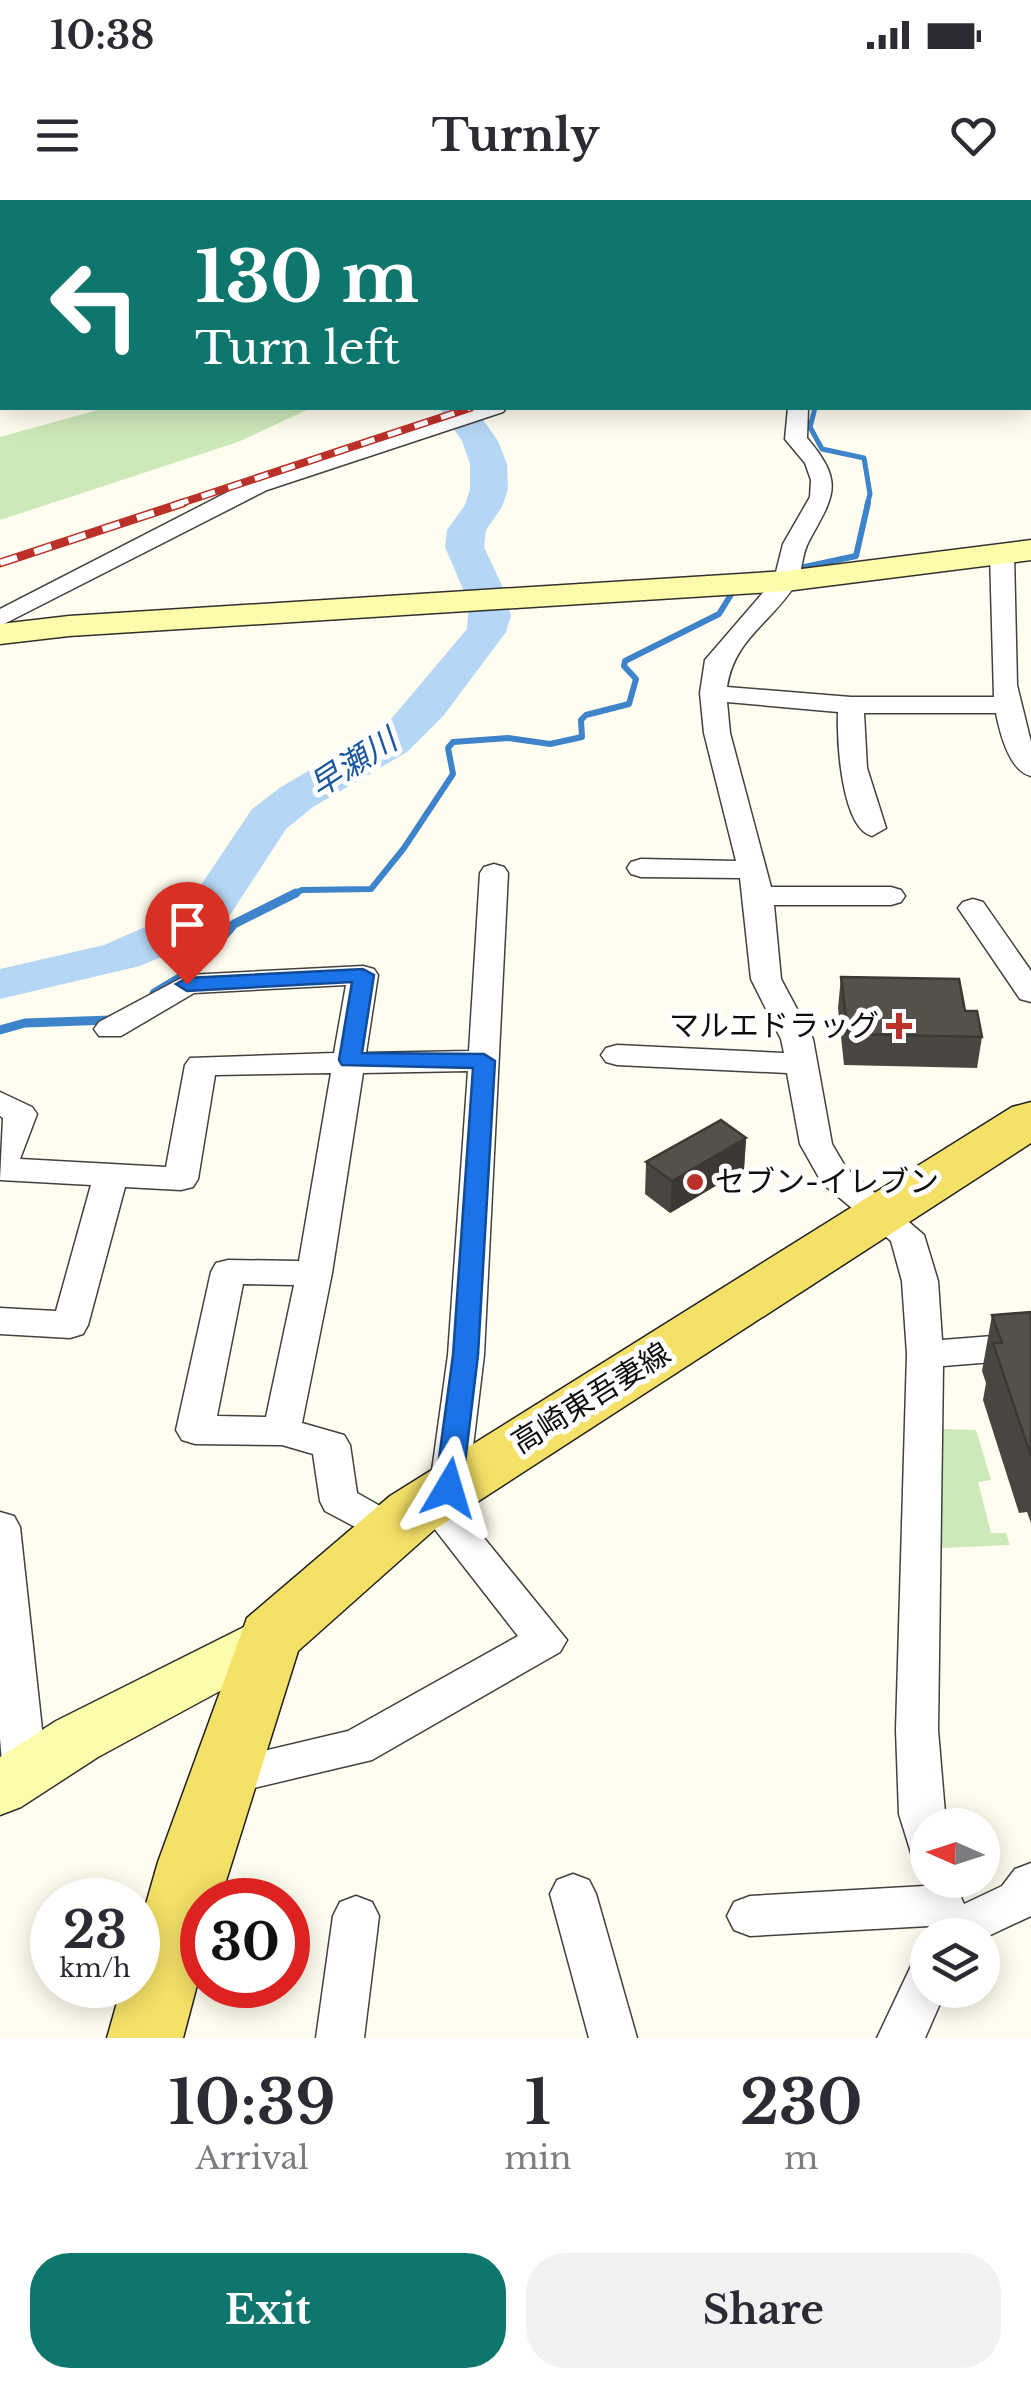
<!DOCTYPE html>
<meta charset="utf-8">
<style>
body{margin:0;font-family:"Libre Baskerville","Noto Sans JP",serif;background:#f2f2f3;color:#2b2b33;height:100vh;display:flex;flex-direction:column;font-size:38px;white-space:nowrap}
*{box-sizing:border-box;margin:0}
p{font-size:32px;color:#7c7c81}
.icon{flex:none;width:55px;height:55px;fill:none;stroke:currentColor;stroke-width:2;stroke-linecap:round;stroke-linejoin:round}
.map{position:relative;height:1838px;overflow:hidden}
.sheet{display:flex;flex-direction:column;background:#fff;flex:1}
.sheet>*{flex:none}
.top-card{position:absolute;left:0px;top:0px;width:1032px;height:210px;box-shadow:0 5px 25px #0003;background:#0f766e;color:#fff;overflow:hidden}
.needle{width:65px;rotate:273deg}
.buttons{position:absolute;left:910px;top:1608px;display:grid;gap:20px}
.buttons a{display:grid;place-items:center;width:90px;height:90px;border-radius:50%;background:#fff;box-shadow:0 5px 25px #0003;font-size:50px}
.speed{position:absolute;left:30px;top:1678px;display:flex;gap:20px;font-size:50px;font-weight:700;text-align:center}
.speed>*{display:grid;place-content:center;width:130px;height:130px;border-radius:50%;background:#fff;box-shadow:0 5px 25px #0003;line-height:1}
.speed small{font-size:25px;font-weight:400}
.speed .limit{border:15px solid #d22;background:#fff;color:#111}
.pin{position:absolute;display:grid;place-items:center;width:85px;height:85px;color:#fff;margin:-102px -42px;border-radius:50% 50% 50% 0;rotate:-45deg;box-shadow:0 0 10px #0007}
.pin .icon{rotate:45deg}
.me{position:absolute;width:110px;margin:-55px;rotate:7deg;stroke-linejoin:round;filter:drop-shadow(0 0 8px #0008)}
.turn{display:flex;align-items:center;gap:35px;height:210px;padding:0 30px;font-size:45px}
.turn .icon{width:130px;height:130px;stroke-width:2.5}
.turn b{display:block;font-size:70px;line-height:85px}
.eta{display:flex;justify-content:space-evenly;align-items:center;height:170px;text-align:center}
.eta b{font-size:60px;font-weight:700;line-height:70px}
.cta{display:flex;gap:20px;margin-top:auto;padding:20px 30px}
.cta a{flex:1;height:115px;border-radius:40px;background:#0f766e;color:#fff;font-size:40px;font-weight:700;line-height:115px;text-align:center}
.cta a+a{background:#f2f2f3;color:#2b2b33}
.status{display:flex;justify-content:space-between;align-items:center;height:70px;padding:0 50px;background:#fff;direction:ltr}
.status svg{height:28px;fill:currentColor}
header{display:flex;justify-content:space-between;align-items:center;height:130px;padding:0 30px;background:#fff;font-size:45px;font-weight:700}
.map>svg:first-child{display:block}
</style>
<div class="status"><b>10:38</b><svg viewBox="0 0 49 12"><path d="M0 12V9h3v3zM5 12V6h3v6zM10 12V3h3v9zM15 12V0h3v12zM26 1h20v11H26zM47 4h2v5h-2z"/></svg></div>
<header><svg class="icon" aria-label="menu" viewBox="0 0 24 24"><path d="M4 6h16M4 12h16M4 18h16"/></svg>Turnly<svg class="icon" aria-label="heart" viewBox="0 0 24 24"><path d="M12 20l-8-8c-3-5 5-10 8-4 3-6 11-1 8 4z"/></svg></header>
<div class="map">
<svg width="1031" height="1838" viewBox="0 0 1031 1838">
<rect width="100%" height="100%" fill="#fffdef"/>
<g fill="#cde8b9">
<polygon points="105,208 311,208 238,242 0,320 0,237"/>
<polygon points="942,1229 976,1230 991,1280 978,1282 991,1333 1006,1333 1010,1345 942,1348"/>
</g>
<path fill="#b5d6f5" stroke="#3d84ca" stroke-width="2.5" d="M445 208H465C490 230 509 257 504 291L481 288C486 253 470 230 445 208Z"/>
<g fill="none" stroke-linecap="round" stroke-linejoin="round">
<polyline stroke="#3d84ca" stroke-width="5" points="815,208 810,227 822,249 864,258 870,294 867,305"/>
<g stroke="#3d84ca" stroke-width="6">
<polyline points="800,368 856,356 868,303"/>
<polyline points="291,695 302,690 371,689 404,648 453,574 448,548 453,542 508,538 550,544 582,537 581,520 586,515 629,504 636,479 624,466 625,461 719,414 732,393"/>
</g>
<g stroke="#3d84ca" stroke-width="9">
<polyline points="154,793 196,768 234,724 296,693"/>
<polyline points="0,830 25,823 111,820"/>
</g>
<polygon fill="#b5d6f5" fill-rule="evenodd" points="439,208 475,208 498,241 507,264 508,289 502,307 486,330 484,347 505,392 511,416 506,432 444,515 407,552 313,607 286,629 230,715 206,738 140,766 0,799 0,769 104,745 170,716 195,694 252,609 281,587 386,525 467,429 469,403 445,347 447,330 465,305 470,289 470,264 462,241"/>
<g stroke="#414141" stroke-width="3">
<g id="street">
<polygon points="90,0 108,0 109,2 92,2"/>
<polygon points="765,0 783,0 784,2 767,2"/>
<rect x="1030" y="43" width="1" height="10"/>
<rect x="1030" y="70" width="1" height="12"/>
<polygon points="2,91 2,104 0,105 0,92"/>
<rect x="1030" y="128" width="1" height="15"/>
<rect x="1030" y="162" width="1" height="12"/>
<polygon points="476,208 506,208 503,212 267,290 0,426 0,409 251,280"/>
<path d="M788 208H808L807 238C845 283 834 295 809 341 801 355 803 373 795 385 771 423 734 439 727 487L851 497H994L990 354 1002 347 1014 354 1017 485 1031 542V576C1009 571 1000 533 996 513H864L867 568 886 628 872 636C841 628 837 540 838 512L727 502 730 533 771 687H891L901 690 905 696 901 702 891 705H774L781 779 813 839 832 944 846 968 924 1035 938 1081 942 1140 1031 1133V1159L943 1166 938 1530 946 1625H928V1661L912 1656 899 1614 896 1530 907 1154 902 1081 891 1041 822 983 800 944 787 873 617 865 606 862 601 855 606 848 617 845 784 853 781 839 751 779 740 678 641 677 631 674 627 668 631 662 641 659 736 661 704 533 700 493 705 460 774 380 783 344 810 297 811 280 805 263 785 239Z"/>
<path d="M494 664 504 667 508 673 484 1155 468 1288 463 1298 454 1301 567 1440 560 1452 372 1560 224 1595 209 1590 202 1577 209 1564 348 1531 518 1436 412 1300 417 1290 430 1285 448 1155 468 871 363 873 332 1073 302 1223 344 1235 350 1245 357 1293 405 1320 411 1331 405 1342 391 1346 325 1311 320 1301 313 1254 282 1245 195 1244 182 1240 176 1230 211 1072 216 1063 228 1060 299 1061 331 873 215 875 198 979 193 987 181 990 125 987 88 1125 83 1134 70 1138 0 1134V1108L56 1111 91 985 0 980 3 918 0 916V892L32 907 37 914 20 959 166 967 185 865 190 858 334 853 346 785 194 793 121 836H99L94 829 99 822 187 775 363 766 374 769 378 775 366 853 469 851 480 673 484 667ZM243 1084 294 1085 266 1217 217 1216Z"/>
<polygon points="973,699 983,702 1031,771 1031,802 1020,799 958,708 963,702"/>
<polygon points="0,1312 14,1316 20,1327 47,1575 40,1588 25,1593 10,1588 3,1575 0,1538"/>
<polygon points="1031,1663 1031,1716 982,1739 982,1735 928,1736 929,1726 750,1736 734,1730 727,1716 734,1702 750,1696 942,1685 958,1691 964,1704 1002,1686 1015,1669"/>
<polygon points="573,1674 589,1680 596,1694 637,1838 589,1838 550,1694 557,1680"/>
<polygon points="356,1696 372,1702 379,1716 364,1838 316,1838 333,1716 340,1702"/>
<polygon points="928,1758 928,1790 946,1790 925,1838 877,1838 912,1764"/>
</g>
</g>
<g stroke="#303030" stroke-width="3">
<g id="secondary">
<polygon points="1031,340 1031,360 786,391 69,436 0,444 0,424 69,416 786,371"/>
<polygon points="270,1414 290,1421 298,1437 290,1453 98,1557 21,1607 0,1615 0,1557 56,1521"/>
</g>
</g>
<g stroke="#1f1f1f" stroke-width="3">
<polygon id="primary" points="1031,902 1031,943 434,1330 298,1451 220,1700 202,1700 202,1766 183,1838 107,1838 122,1785 138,1785 138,1732 158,1662 247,1418 390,1296 1012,907"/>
</g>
<use href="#street" fill="#fff" fill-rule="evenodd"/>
<use href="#secondary" fill="#fdfcab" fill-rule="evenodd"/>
<use href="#primary" fill="#f5e168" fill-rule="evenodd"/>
<g stroke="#bb3029" stroke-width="8">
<g id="rail-far1">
<polyline points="1002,2 1016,0"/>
<polyline points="175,305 470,208"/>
</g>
</g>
<g stroke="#bb3029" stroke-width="9">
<polyline id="rail" points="0,363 183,303"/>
</g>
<use href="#rail-far1" stroke="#fff" stroke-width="5" stroke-dasharray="14" stroke-linecap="butt"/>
<use href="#rail" stroke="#fff" stroke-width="6" stroke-dasharray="18" stroke-linecap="butt"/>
</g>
<g fill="#4a4540">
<polygon points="841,777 965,811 982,837 977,868 844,865 838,808"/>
<polygon points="746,938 744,969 670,1013 645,994 646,962"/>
<polygon points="1031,1112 1031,1323 1027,1312 1019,1313 983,1200 986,1183 982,1171 992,1115"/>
</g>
<polygon fill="#3c3834" points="746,938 744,969 670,1013 672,981"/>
<g fill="#56504a" stroke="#3c3834" stroke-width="2.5">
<polygon points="841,777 959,779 965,811 977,811 982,837 848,834"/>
<polygon points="721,920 746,938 672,981 646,962"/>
<polygon points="1031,1112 1031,1256 993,1143 1002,1143 992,1115"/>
</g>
<polygon fill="#1a73e8" stroke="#114b97" stroke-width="2.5" points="363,769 374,775 362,853 484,854 495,861 478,1155 462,1288 458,1296 449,1299 439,1296 435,1288 453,1155 473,868 342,865 339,860 352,782 187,791 176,784 187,778"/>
<g fill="#bb3029" stroke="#fff" stroke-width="4">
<path d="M894 811h10v10h10v10h-10v10h-10v-10h-10v-10h10z"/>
<circle cx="695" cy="982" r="10"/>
</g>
<g text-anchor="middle" stroke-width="10" stroke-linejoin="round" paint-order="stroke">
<g font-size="30" fill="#0e0e0e" stroke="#fff" text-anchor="end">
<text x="879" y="836">マルエドラッグ</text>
<text x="715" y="992" text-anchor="start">セブン-イレブン</text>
</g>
<g font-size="30" fill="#0e0e0e" stroke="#fff">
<text transform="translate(591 1198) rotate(-32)" y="10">高崎東吾妻線</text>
</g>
<g font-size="32" font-style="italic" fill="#19569d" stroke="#fff">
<text transform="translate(353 563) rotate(-33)" y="11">早瀬川</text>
</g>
</g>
</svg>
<div class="buttons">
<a><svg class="needle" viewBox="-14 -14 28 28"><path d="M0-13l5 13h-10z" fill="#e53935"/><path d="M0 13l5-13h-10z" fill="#7c7c81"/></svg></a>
<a><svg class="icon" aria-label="layers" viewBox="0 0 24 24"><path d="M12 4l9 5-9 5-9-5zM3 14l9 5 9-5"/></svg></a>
</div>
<div class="speed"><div>23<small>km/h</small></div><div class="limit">30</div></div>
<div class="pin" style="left:187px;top:784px;background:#d93025"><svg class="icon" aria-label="arrive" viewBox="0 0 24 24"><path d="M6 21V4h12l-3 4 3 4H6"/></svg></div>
<svg class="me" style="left:449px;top:1288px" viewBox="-20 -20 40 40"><path d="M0-17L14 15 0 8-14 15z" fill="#1a73e8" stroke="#fff" stroke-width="4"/></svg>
<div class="top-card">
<div class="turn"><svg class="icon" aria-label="left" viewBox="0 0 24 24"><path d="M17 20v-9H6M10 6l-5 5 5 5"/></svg><div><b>130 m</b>Turn left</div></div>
</div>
</div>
<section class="sheet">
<div class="eta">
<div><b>10:39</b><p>Arrival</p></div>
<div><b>1</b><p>min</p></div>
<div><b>230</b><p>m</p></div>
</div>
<div class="cta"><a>Exit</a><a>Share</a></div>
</section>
